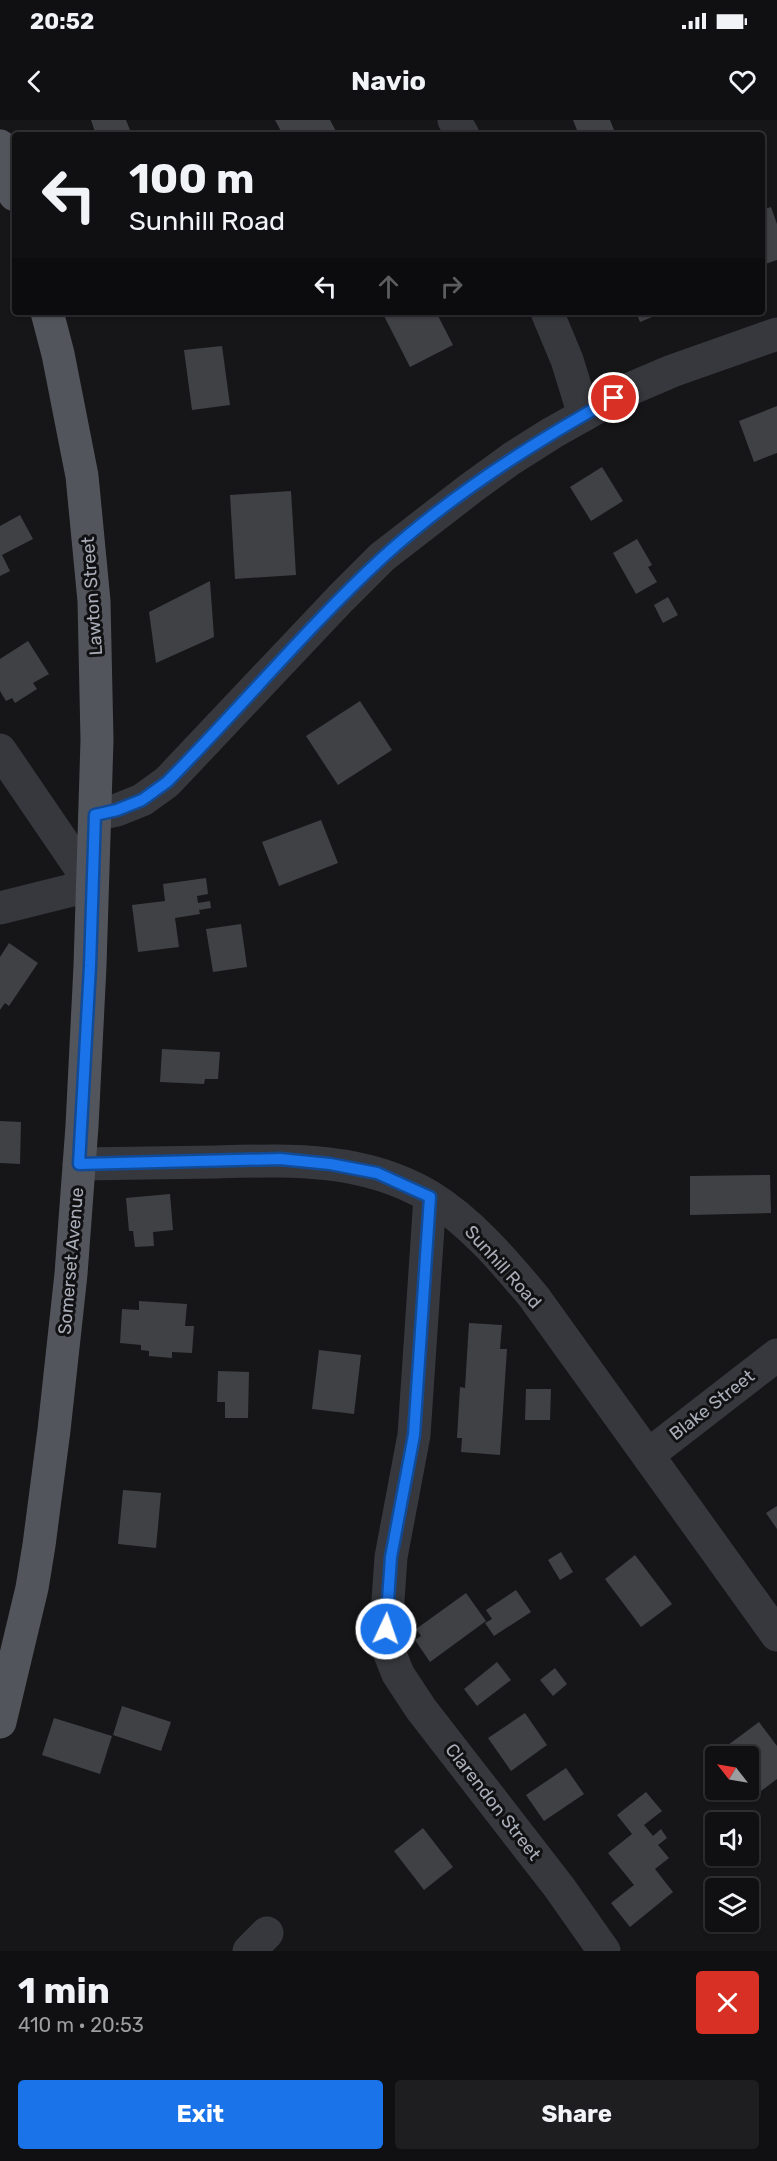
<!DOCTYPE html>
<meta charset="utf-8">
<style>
body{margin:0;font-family:Rubik,sans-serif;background:#1e1e20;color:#f1f3f6;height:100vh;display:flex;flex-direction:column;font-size:22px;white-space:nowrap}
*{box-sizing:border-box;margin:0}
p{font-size:20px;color:#9c9d9f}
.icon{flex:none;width:33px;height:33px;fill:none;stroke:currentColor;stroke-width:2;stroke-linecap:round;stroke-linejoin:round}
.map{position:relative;height:1831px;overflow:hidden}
.details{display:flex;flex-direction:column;background:#101012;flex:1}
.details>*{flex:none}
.top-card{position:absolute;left:12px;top:12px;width:753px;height:183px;border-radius:6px;box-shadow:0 2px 4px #0004,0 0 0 2px #303032;background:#101012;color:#f1f3f6;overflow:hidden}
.needle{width:39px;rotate:301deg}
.fabs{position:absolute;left:705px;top:1626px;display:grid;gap:12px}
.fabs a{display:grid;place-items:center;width:54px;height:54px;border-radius:6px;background:#101012;box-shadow:0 2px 4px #0004,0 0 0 2px #303032;font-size:30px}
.pin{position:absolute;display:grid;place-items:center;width:51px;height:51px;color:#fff;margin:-26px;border:3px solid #fff;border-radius:50%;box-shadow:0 2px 6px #0007}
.me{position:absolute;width:66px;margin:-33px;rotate:3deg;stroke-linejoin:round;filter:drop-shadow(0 0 4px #0008)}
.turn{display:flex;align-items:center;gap:21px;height:126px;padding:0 18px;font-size:27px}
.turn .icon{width:78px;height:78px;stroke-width:2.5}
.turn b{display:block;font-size:42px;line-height:51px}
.lanes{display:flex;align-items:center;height:57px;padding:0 18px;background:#0003;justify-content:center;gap:30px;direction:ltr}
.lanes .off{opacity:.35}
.round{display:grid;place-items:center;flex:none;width:63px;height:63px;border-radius:6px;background:#1e1e20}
.headline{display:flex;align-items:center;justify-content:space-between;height:102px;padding:0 18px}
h1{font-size:36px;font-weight:700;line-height:45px}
.action{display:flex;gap:12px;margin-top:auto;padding:12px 18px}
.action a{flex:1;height:69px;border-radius:6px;background:#1a73e8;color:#fff;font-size:24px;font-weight:700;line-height:69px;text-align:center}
.action a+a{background:#1e1e20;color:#f1f3f6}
.status{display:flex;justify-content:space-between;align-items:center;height:42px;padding:0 30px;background:#101012;direction:ltr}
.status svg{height:16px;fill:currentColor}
header{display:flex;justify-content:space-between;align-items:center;height:78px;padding:0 18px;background:#101012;font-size:27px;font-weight:700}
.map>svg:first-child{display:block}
</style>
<div class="status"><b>20:52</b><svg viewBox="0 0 49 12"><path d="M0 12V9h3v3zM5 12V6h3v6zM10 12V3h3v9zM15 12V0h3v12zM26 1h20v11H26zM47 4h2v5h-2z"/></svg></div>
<header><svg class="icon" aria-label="back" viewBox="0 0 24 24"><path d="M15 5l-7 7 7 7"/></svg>Navio<svg class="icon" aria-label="heart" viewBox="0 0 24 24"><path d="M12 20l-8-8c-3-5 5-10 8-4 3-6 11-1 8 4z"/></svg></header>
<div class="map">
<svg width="777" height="1831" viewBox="0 0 777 1831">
<rect width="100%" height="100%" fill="#161618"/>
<g fill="#404145">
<polygon points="91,0 126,0 132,15 96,15"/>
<polygon points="275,0 330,0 338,15 283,15"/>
<polygon points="573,0 610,0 616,15 579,15"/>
<polygon points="771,87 777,104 777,140 762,145 762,98 764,98 762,90"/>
<polygon points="382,192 436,192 453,225 410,247"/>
<polygon points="636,192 664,192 640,202"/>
<polygon points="222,226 230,285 192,290 184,230"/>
<polygon points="777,286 777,333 754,342 739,301"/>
<polygon points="602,347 623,381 591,401 570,367"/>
<polygon points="291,371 296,455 235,459 230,375"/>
<polygon points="20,395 33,419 2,435 10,451 0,456 0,406"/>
<polygon points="637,419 652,445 648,447 657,462 636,474 613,433"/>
<polygon points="210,461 214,517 156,543 149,492"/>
<polygon points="668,477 678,495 663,503 654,485"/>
<polygon points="28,521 49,554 33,563 37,569 15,583 12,578 6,581 0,571 0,539"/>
<polygon points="360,581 392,630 338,665 306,616"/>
<polygon points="321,700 338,743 279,766 262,722"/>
<polygon points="206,758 208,774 197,776 198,783 210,781 211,788 199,790 200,794 175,798 179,827 138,832 132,785 165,781 163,764"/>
<polygon points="241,804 247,847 213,852 206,809"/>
<polygon points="9,823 38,843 9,886 5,883 0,890 0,837"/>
<polygon points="162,929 220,932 218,959 205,959 204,964 160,962"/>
<polygon points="0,1001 21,1002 20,1044 0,1043"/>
<polygon points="770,1055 771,1093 690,1095 690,1056"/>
<polygon points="170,1074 173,1110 153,1112 154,1126 135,1127 133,1111 129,1111 126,1078"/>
<polygon points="139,1181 187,1184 185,1206 194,1206 192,1233 172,1232 172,1238 149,1236 149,1231 141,1230 141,1225 120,1223 122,1189 139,1190"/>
<polygon points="469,1203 502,1205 500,1229 507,1229 500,1335 461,1332 462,1318 457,1318 460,1267 465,1268"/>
<polygon points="319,1230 361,1235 354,1294 312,1289"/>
<polygon points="218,1251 249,1252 248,1298 225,1298 225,1282 217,1282"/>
<polygon points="526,1269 551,1269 550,1300 525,1300"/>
<polygon points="123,1370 161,1373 156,1428 118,1424"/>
<polygon points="777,1386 777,1409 766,1393"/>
<polygon points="561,1432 573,1452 560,1460 548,1440"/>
<polygon points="635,1435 672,1484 641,1507 605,1459"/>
<polygon points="516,1470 531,1492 494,1516 485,1503 492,1499 486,1490"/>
<polygon points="466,1473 486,1501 430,1542 415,1520 421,1516 416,1509"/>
<polygon points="497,1542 511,1560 477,1586 464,1569"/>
<polygon points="555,1548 567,1564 553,1576 540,1560"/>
<polygon points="122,1586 171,1602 161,1631 113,1615"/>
<polygon points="525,1593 547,1625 511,1651 488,1618"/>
<polygon points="54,1598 112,1616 100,1654 42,1635"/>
<polygon points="759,1602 777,1626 777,1659 757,1674 748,1663 748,1636 730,1636 724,1628"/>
<polygon points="566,1648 584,1674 544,1701 526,1675"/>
<polygon points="646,1672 662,1691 644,1705 653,1716 661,1709 667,1718 658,1725 669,1738 655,1749 673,1772 630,1807 611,1783 634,1765 608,1733 632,1714 617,1695"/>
<polygon points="423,1708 453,1747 424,1770 394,1731"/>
</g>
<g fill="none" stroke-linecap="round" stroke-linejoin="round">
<g stroke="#37383d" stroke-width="33">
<polyline points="454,0 463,15"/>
<polyline points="547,192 567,240 584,295"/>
<polyline points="0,630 92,765 0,788"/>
<polyline points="95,695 117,690 142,680 167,662 340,479 382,437 471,368 511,339 552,313 630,269 672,251 777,214"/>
<path d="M79 1044C125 1043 170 1043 216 1042 290 1040 363 1037 429 1076 470 1101 503 1140 534 1177L777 1515"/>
<polyline points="430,1077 414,1315 391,1437 386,1509 388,1529 398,1554 421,1589 559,1767 604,1831"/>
<polyline points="648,1335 777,1235"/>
<polyline points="249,1831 267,1813"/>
</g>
<g stroke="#53555c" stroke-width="33">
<polyline points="0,26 15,75"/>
<polyline points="0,1602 32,1468 39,1425 54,1310 71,1154 82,1006 90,846 97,620 94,481 82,356 58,234 47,192"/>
</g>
</g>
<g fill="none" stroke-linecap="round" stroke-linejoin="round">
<g stroke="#114b97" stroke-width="15">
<path id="route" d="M386 1509 391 1437 414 1315 430 1077 377 1053 330 1044 280 1039 79 1044 90 846 95 695 117 690 142 680 167 662C240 589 306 508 382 438 450 376 534 322 614 278"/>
</g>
<use href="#route" stroke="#1a73e8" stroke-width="10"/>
</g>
<g text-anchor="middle" stroke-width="6" stroke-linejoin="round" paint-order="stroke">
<g font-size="18" fill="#a8adb8" stroke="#111113">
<text transform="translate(92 476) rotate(-94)" y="6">Lawton Street</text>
<text transform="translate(71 1141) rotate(-85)" y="6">Somerset Avenue</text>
<text transform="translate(503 1147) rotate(48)" y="6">Sunhill Road</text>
<text transform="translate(712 1285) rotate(-38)" y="6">Blake Street</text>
<text transform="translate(493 1682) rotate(52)" y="6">Clarendon Street</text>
</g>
</g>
</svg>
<div class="fabs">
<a><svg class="needle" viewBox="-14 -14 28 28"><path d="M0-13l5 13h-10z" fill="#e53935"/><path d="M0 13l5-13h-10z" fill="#9c9d9f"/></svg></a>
<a><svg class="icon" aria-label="sound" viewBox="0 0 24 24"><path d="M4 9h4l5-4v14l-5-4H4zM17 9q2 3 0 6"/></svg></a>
<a><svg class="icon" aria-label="layers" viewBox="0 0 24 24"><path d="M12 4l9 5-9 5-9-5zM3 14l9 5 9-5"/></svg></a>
</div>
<div class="pin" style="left:614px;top:278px;background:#d93025"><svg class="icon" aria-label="arrive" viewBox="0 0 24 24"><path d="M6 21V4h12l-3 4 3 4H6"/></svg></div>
<svg class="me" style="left:386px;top:1509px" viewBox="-20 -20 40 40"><circle r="17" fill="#1a73e8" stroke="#fff" stroke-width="3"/><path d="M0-11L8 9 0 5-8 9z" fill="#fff"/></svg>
<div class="top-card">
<div class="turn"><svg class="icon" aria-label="left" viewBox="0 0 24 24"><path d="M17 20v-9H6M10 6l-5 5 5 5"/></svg><div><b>100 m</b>Sunhill Road</div></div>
<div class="lanes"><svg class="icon" aria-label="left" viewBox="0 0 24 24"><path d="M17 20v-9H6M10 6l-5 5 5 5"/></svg><svg class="icon off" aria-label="ahead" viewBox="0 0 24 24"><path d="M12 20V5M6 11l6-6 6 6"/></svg><svg class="icon off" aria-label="right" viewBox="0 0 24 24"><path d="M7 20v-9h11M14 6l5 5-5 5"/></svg></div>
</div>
</div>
<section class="details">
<div class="headline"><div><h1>1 min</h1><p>410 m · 20:53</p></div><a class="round" style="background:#d93025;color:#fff"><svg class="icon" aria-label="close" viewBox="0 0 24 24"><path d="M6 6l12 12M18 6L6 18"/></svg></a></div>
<div class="action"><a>Exit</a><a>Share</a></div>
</section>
